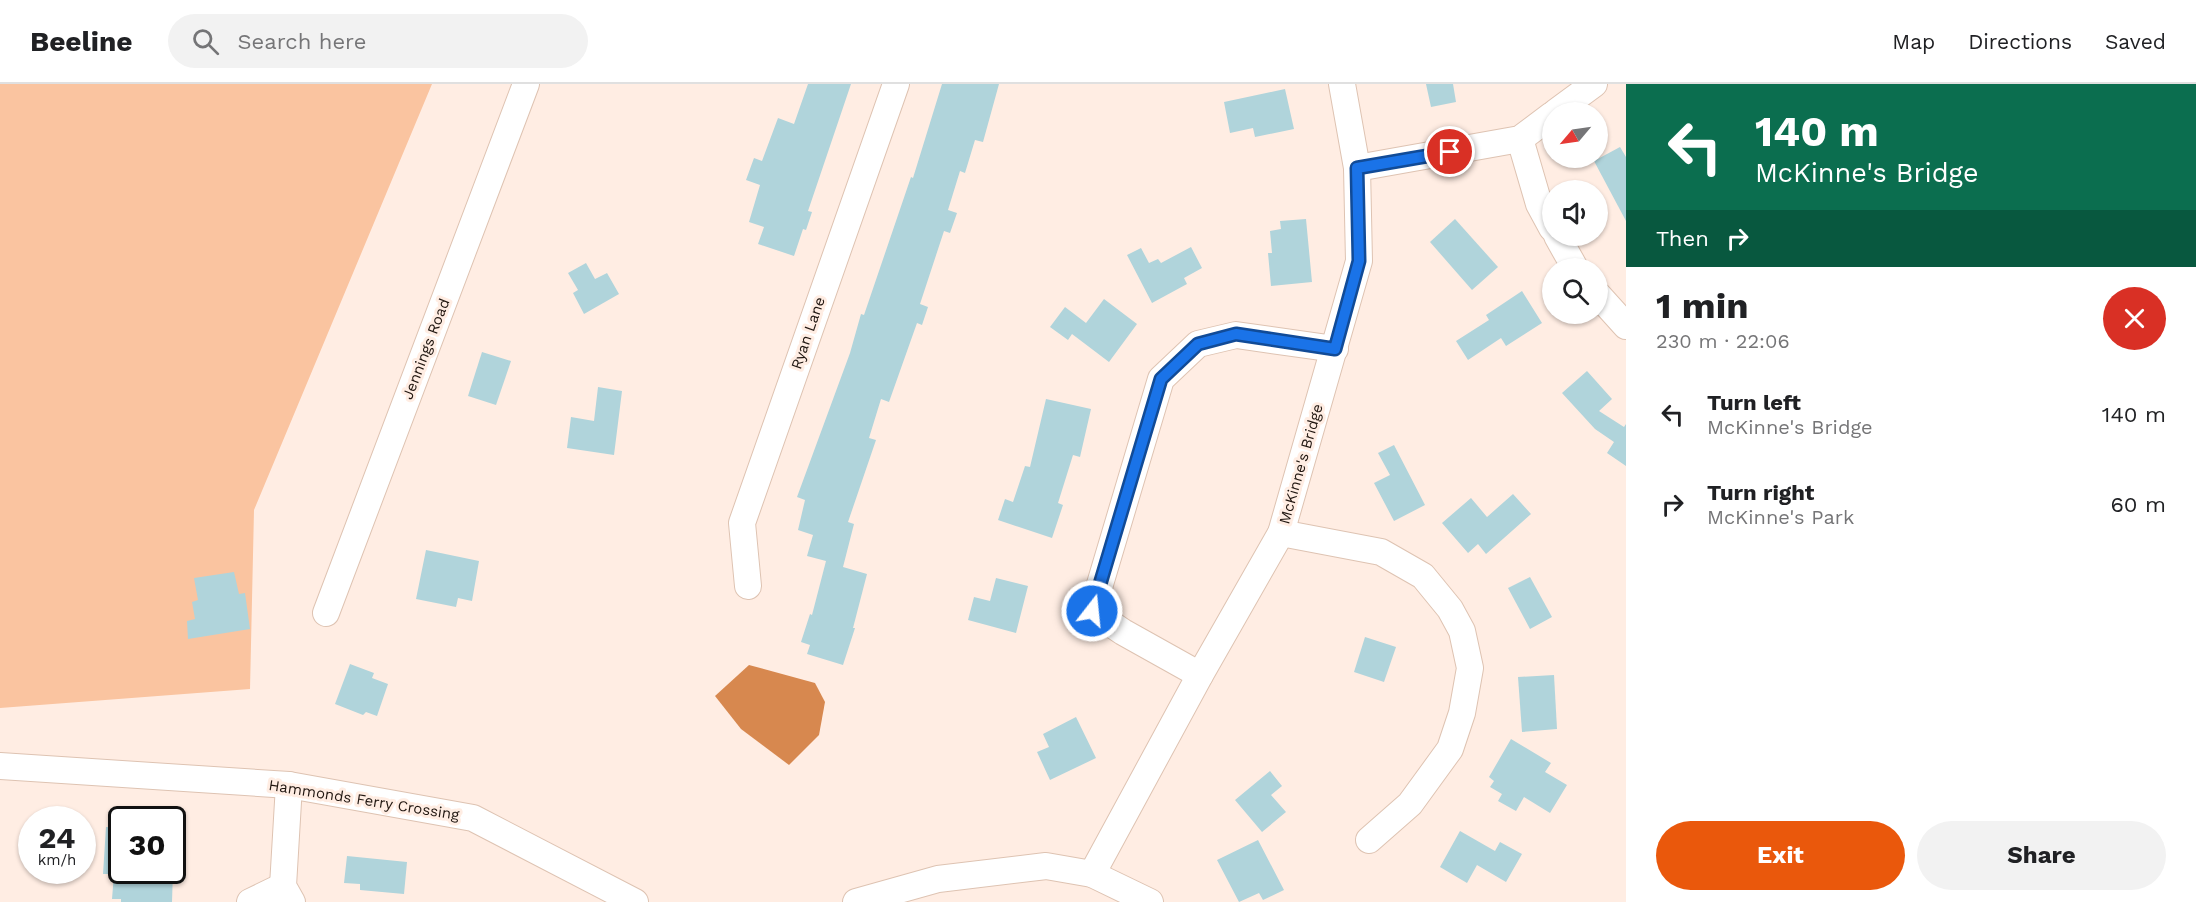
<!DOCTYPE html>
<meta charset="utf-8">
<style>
body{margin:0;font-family:"Work Sans",sans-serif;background:#f2f2f2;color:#202124;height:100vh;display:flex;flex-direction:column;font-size:22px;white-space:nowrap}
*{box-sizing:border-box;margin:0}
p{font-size:20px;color:#757577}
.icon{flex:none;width:33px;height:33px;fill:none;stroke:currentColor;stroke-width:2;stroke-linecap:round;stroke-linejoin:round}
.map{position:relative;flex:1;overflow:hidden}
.details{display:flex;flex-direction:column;background:#fff;width:570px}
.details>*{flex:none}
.guide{background:#0b6e4f;color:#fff;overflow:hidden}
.needle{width:39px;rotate:241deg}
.buttons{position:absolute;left:1542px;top:18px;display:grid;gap:12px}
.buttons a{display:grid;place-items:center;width:66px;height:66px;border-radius:50%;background:#fff;box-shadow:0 2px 4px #0004;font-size:30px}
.speed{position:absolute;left:18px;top:722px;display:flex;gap:12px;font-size:30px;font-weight:700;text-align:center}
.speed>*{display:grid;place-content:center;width:78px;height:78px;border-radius:50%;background:#fff;box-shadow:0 2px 4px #0004;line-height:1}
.speed small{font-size:15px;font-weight:400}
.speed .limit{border:3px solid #111;border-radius:9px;background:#fff;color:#111}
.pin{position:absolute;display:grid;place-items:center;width:51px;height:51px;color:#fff;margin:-26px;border:3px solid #fff;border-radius:50%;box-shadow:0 2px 6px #0007}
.me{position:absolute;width:66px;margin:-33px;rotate:16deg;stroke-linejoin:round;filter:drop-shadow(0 0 4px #0008)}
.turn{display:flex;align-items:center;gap:21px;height:126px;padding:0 30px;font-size:27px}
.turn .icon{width:78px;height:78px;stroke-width:2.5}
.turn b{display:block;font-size:42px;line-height:51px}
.then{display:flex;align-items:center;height:57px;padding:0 30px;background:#0003;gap:12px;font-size:22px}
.round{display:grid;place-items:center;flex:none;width:63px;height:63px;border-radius:32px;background:#f2f2f2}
.headline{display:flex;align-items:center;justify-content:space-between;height:102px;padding:0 30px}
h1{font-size:36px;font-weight:700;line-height:45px}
.primary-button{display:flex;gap:12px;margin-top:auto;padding:12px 30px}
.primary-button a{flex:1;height:69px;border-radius:36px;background:#ea580c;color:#fff;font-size:24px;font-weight:700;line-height:69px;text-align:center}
.primary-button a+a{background:#f2f2f2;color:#202124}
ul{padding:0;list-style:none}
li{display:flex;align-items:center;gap:18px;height:90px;padding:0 30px}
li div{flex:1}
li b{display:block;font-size:22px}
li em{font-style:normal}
header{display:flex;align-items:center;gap:36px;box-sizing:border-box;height:84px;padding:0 30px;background:#fff;border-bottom:2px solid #e0e0e0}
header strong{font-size:28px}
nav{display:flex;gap:33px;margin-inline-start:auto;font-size:21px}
.search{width:420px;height:54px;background:#f2f2f2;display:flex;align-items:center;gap:15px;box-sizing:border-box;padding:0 21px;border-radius:33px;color:#757577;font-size:22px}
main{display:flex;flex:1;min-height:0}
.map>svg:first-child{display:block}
</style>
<header>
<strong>Beeline</strong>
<div class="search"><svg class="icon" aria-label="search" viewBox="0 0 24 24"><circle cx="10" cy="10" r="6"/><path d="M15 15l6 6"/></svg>Search here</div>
<nav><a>Map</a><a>Directions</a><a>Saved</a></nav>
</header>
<main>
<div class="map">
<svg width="1626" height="818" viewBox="0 0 1626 818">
<rect width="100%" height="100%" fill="#ffede3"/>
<polygon fill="#fac4a0" points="0,0 432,0 254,426 250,605 0,624"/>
<polygon fill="#d7884f" points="749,581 815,599 825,618 819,651 789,681 741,645 715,612"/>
<g fill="#b0d4db">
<polygon points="808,0 851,0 808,127 812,128 806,146 803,145 794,172 758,160 764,143 749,138 760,101 746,96 754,74 762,77 778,34 794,40"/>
<polygon points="942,0 999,0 983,58 975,56 965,89 960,87 948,126 957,129 950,149 944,147 920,220 928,223 922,241 917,239 889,318 881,315 869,354 876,356 848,438 854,440 843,483 867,490 853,544 855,544 843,581 807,570 810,561 801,558 810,530 812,531 826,477 807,472 813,451 798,446 805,416 797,413 850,269 861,230 864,231 911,93 913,94"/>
<polygon points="1426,0 1453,0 1456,18 1431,23"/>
<polygon points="1285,5 1294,45 1255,53 1253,44 1230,49 1224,18"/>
<polygon points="1620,63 1626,73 1626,137 1594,77"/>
<polygon points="1306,135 1312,198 1271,202 1268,169 1272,169 1270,147 1281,145 1280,137"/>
<polygon points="1455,135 1498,183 1472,206 1430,158"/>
<polygon points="1191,163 1202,184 1184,194 1187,200 1152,219 1127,171 1141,164 1149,179 1158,175 1161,179"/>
<polygon points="586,179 595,195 607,189 619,210 584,230 573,209 578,206 568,189"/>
<polygon points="1522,207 1542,239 1506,262 1501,254 1468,276 1456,257 1489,236 1486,231"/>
<polygon points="1104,215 1137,240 1109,278 1072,250 1068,256 1050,243 1065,223 1086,239"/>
<polygon points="482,268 511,277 496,321 468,312"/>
<polygon points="1587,287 1612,315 1599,327 1624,343 1626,340 1626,382 1607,369 1614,358 1595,345 1562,309"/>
<polygon points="598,303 622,307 614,371 567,364 571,333 594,337"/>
<polygon points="1046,315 1091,325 1080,373 1073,371 1058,419 1063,421 1052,454 998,436 1005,415 1013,418 1025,382 1030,383"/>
<polygon points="1394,361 1425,421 1394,437 1374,399 1390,391 1378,369"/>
<polygon points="1513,410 1531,430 1486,470 1478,460 1468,469 1442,439 1471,414 1487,433"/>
<polygon points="426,466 479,477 472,517 458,514 456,523 416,515"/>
<polygon points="234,488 239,510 245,509 250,545 188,555 187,537 195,535 192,518 198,516 194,494"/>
<polygon points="1530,493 1552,533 1530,545 1508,504"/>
<polygon points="996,494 1028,502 1016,549 968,536 974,513 990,517"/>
<polygon points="1365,553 1396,563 1384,598 1354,588"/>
<polygon points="350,580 374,589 372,594 388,600 377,632 366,628 363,631 335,620"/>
<polygon points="1554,591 1557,645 1522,648 1518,593"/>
<polygon points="1076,633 1096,674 1050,696 1037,668 1049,663 1043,650"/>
<polygon points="1511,655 1551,679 1545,688 1567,701 1550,729 1524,713 1516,727 1498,717 1502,710 1490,703 1494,697 1489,693"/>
<polygon points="1270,687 1282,702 1271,711 1286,728 1262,748 1235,716"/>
<polygon points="106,743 122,744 122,786 173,786 172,818 121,818 121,815 112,815 114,790 103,790"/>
<polygon points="1460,747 1495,767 1500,758 1522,770 1506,798 1477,781 1467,799 1440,783"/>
<polygon points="1258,756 1284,806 1263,816 1259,809 1239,818 1217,776"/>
<polygon points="347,772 407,778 404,810 360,806 360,800 344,799"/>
</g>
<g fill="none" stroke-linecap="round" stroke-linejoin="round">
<g stroke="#dec3b2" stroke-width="28">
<g id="street">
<polyline points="1556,28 1594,0"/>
<polyline points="1520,55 1539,120 1552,144"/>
<polyline points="1357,84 1520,55 1552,31"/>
<polyline points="1557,152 1575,184"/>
<polyline points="1598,211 1626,242"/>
<polyline points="1281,449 1381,468 1423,492 1450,525 1462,547 1470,584 1462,629 1450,665 1410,720 1369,756"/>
<polyline points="748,502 742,439 896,0"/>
<polyline points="326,529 526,0"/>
<polyline points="1200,591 1123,548 1092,527 1161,295 1198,260 1236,251 1335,265"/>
<polyline points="0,682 289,701 473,734 635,818"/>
<polyline points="289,701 283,802 292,818"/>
<polyline points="1092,790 1200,591 1281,449 1359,177 1357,84 1342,0"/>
<polyline points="250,818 283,802"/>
<polyline points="856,818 938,795 1046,782 1092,790 1150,818"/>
</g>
</g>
<use href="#street" stroke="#fff" stroke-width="26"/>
</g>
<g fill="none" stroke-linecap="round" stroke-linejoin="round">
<g stroke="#114b97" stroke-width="15">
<polyline id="route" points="1092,527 1161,295 1198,260 1236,250 1335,265 1359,177 1357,84 1450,68"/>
</g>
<use href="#route" stroke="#1a73e8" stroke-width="10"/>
</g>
<g text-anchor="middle" stroke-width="6" stroke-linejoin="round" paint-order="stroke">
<g font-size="15" fill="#201610" stroke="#ffede3">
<text transform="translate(808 249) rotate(-71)" y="5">Ryan Lane</text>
<text transform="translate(426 265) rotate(-69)" y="5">Jennings Road</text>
<text transform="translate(1301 380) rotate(-74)" y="5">McKinne's Bridge</text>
<text transform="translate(364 716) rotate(9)" y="5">Hammonds Ferry Crossing</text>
</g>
</g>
</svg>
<div class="buttons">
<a><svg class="needle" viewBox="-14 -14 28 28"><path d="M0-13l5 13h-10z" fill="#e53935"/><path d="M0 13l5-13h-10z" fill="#757577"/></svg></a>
<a><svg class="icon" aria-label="sound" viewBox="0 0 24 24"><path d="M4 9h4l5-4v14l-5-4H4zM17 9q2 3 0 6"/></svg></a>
<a><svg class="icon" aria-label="search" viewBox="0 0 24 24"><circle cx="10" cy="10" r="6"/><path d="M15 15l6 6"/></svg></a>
</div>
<div class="speed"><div>24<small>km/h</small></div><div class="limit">30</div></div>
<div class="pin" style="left:1450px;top:68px;background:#d93025"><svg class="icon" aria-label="arrive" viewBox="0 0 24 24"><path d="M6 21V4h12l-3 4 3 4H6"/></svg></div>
<svg class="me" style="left:1092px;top:527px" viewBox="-20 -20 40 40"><circle r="17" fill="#1a73e8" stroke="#fff" stroke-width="3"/><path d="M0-11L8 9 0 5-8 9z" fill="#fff"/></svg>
</div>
<section class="details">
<div class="guide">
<div class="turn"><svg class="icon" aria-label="left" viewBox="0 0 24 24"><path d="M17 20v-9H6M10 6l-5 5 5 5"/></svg><div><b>140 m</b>McKinne's Bridge</div></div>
<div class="then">Then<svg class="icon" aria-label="right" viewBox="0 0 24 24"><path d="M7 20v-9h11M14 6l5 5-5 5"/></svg></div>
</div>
<div class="headline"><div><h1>1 min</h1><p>230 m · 22:06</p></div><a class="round" style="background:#d93025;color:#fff"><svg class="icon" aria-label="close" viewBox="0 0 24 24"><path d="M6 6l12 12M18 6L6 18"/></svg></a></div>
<ul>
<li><svg class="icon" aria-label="left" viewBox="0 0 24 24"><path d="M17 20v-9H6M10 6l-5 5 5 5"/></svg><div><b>Turn left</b><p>McKinne's Bridge</p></div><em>140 m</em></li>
<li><svg class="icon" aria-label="right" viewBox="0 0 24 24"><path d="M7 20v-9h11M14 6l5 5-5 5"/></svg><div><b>Turn right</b><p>McKinne's Park</p></div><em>60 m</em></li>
</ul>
<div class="primary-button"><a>Exit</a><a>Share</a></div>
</section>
</main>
